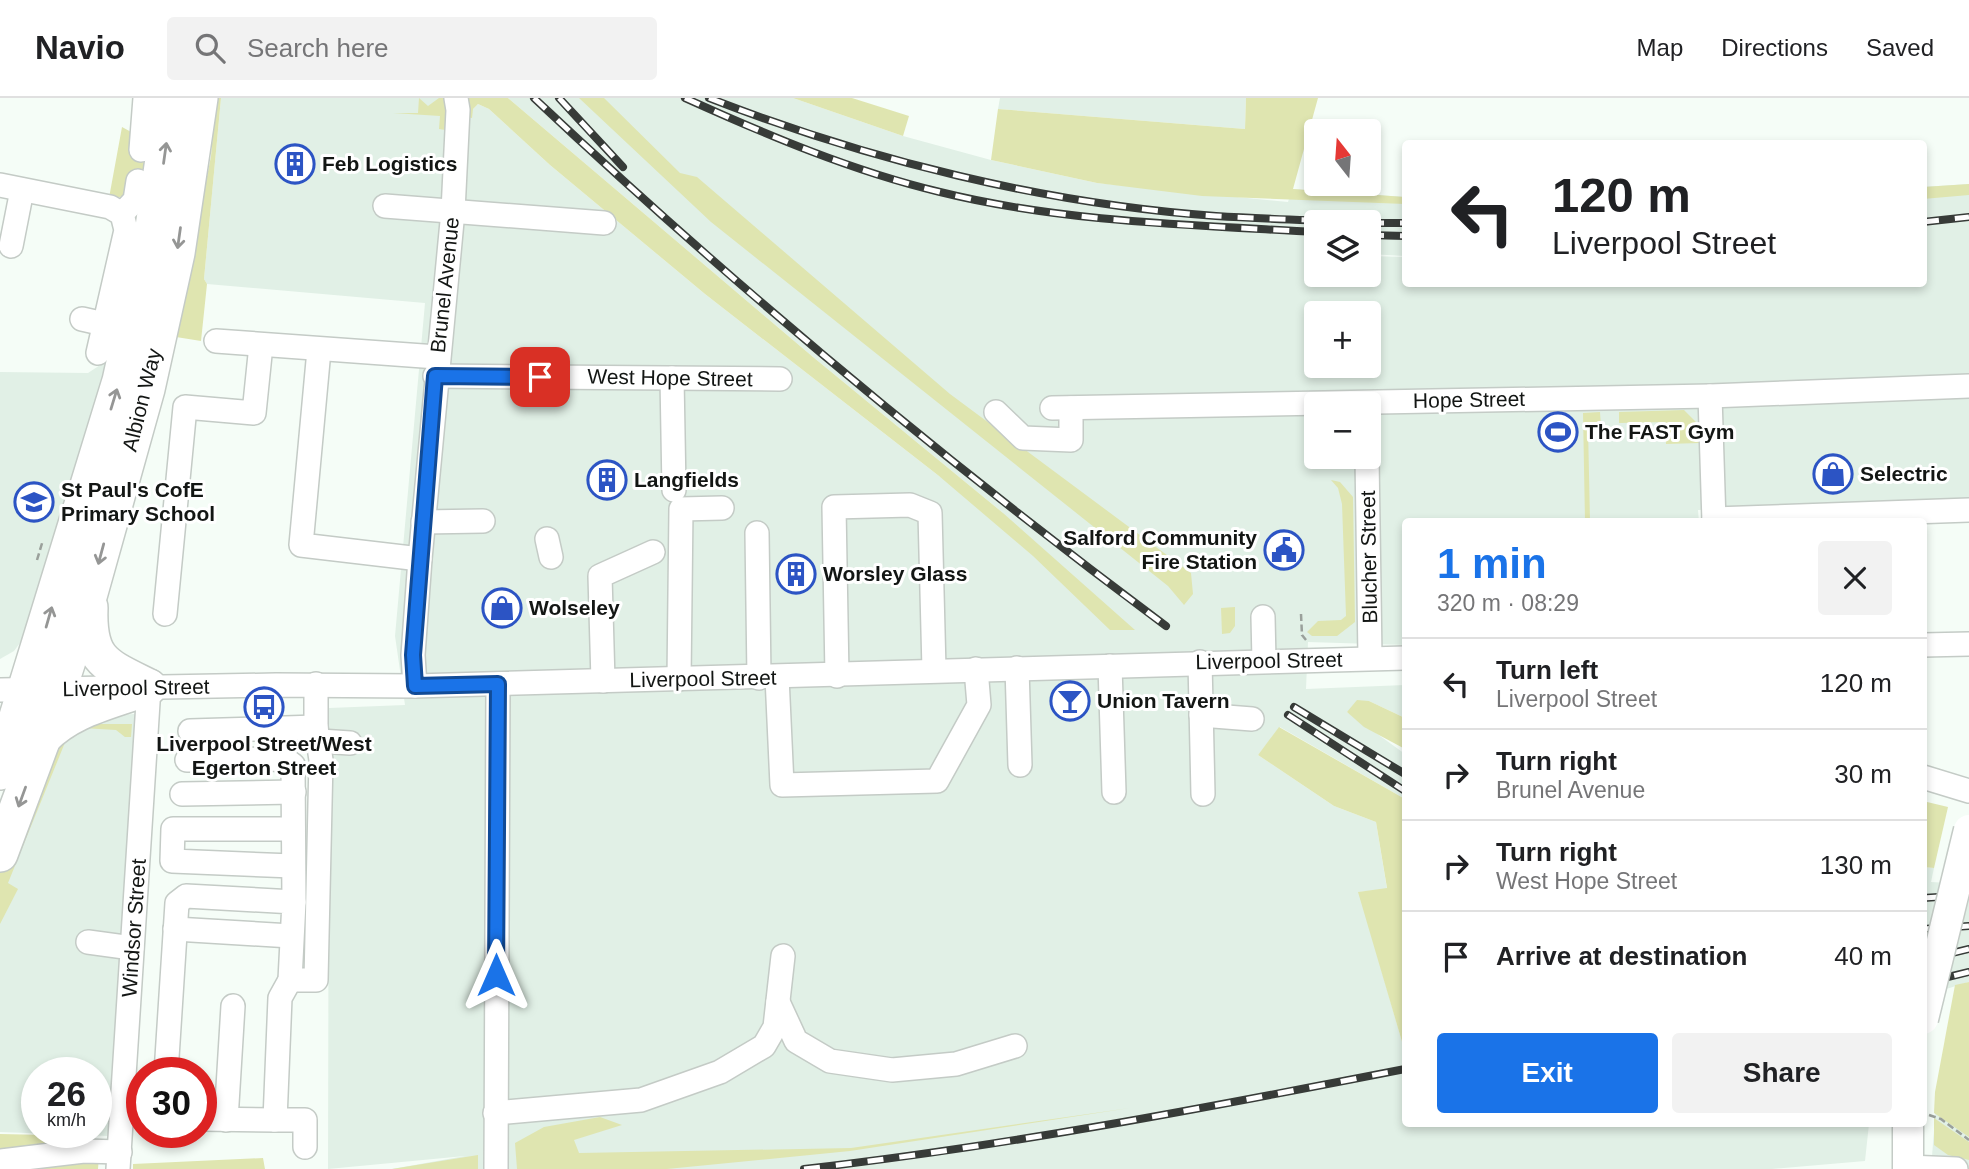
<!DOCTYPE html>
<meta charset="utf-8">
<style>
body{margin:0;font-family:Helvetica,sans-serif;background:#f2f2f2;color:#202124;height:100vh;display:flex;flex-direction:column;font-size:26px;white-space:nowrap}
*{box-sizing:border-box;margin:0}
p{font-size:23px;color:#757577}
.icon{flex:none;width:38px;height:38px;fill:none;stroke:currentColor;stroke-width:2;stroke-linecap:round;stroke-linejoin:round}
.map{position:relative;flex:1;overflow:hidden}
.panel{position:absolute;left:1402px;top:420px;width:525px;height:609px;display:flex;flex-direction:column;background:#fff;border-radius:7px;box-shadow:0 4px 10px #0003}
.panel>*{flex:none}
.banner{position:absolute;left:1402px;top:42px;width:525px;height:147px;border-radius:7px;box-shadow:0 4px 10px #0003;background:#fff;color:#202124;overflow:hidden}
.needle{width:46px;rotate:343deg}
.buttons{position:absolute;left:1304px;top:21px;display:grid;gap:14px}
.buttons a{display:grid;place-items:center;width:77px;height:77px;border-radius:7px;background:#fff;box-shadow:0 4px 10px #0003;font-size:35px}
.speed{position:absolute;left:21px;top:959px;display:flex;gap:14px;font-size:35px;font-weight:700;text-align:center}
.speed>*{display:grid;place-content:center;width:91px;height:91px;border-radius:50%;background:#fff;box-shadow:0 4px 10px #0003;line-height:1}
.speed small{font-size:18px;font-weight:400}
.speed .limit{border:10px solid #d22;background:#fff;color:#111}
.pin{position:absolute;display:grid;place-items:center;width:60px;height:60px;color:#fff;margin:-30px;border-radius:14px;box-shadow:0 4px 10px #0006}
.me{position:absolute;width:77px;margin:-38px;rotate:0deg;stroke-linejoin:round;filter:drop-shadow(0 0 5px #0008)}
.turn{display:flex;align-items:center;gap:24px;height:147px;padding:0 35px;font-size:32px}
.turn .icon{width:91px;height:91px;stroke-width:2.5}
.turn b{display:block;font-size:49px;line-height:60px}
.round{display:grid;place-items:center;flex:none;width:74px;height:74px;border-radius:7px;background:#f2f2f2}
.head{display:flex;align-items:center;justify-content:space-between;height:119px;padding:0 35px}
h1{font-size:42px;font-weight:600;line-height:52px;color:#1a73e8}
.primary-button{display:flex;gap:14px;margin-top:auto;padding:14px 35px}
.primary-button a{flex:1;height:80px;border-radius:7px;background:#1a73e8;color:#fff;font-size:28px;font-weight:600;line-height:80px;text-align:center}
.primary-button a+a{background:#f2f2f2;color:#202124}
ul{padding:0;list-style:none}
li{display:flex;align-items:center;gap:21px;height:91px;padding:0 35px;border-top:2px solid #e0e0e0}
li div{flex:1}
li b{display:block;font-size:26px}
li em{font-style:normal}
header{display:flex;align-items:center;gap:42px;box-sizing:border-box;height:98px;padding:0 35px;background:#fff;border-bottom:2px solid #e0e0e0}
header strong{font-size:33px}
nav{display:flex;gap:38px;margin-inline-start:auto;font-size:24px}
.search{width:490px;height:63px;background:#f2f2f2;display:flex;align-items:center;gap:18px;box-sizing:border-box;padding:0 24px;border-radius:7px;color:#757577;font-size:26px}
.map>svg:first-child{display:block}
</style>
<header>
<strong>Navio</strong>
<div class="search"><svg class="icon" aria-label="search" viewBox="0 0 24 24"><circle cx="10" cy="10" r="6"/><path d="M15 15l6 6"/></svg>Search here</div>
<nav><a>Map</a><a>Directions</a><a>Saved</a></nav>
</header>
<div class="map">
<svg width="1969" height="1071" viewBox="0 0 1969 1071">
<rect width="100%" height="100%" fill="#f5fdf7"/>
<g fill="#e1f0e6" fill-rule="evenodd">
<path d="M221 0H462L473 11 478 6 489 11 550 67 705 196 939 378 1003 415 813 259 508 0H793L903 38 991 62 1097 85 1288 104 1292 91 1405 99V158L1369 156 1368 124H1316V177H1368L1369 158 1405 159V186H1923V89L1969 86V408L1698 412 1699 424H1405V547L1308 544 1306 591 1405 587V620L1369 603 1347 614 1405 656V701L1280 629 1258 657 1334 708 1376 724 1387 791 1359 794 1405 954V1026H1869L1865 1063 1772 1071H392L465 1058 328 1071 329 610 405 607 395 538 425 205 207 186 204 181ZM1316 215H1368V268H1316ZM1316 306H1368V359H1316Z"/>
<polygon points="1000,0 1246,0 1245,31 998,11"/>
<polygon points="114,258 28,534 14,553 0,561 0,274 88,275"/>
<path d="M134 616 138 620 140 629 108 1038 0 1034V773L47 656 75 620ZM37 975H96V1034H37Z"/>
<polygon points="1923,769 1934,770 1931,784 1969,786 1969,884 1923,898"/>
<polygon points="1936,1007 1969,1025 1969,1071 1931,1071"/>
</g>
<g fill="#dfe5b0">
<polygon points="216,0 221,0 204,181 207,186 201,243 176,239 211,58"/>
<polygon points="419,0 428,8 439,0 450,0 445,32 439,31 440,18 393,15 418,15"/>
<polygon points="462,0 508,0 813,259 1003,415 1135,532 1110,532 1033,458 939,378 705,196 550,67 489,11 478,6 473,11 472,20 466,19"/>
<polygon points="579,0 604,0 680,75 697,79 950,296 1191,475 1193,496 1184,507 1168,488 711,124"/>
<polygon points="793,0 852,0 909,18 903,38"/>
<polygon points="1246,0 1318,0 1293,91 1405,99 1405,106 1202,98 1097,85 991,62 998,11 1245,31"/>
<path d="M122 29 133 35 132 59 147 61C144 80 132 102 109 100Z"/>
<polygon points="1969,86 1969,97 1923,101 1923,89"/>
<polygon points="1684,312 1698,326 1700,345 1666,346 1665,324 1619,325 1619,314"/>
<polygon points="1600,314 1601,328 1588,329 1590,423 1585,423 1583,315"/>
<polygon points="1331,382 1340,384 1353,399 1355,524 1337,538 1312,538 1307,534 1318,523 1341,522 1346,518 1342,406 1338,390"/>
<polygon points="1235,509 1235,528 1230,535 1222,536 1221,510"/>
<polygon points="1357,602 1369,603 1405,620 1405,651 1364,629 1347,614"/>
<polygon points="81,626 132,626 131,639 125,639 116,632 82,630 66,642 8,785 18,791 0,826 0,773 47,656 56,658 63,641"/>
<polygon points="1279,629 1405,701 1405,954 1358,794 1387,790 1376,724 1334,708 1258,657"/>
<polygon points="1923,703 1948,709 1934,770 1923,769"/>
<polygon points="1969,884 1969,1039 1934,1015 1935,994 1955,887"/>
<polygon points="1130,1010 850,1053 667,1071 517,1071 515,1045 544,1029 600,1019 622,1027 574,1042 579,1055 851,1050"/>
<polygon points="1934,1020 1969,1044 1969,1062 1948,1057 1934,1047"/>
<polygon points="0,1036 91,1038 91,1048 0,1057"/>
<polygon points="478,1057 478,1071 392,1071"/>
<polygon points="99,1058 98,1071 0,1071"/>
<polygon points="263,1060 265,1071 133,1071 133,1066"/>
</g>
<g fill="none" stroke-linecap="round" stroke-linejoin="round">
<g stroke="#c4cbc6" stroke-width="26">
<g id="minor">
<polyline points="141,52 145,0"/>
<polyline points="0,87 110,109 122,116 126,132 98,255"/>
<polyline points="385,108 604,125"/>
<polyline points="122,116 135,102 138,83"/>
<polyline points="11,148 22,92"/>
<polyline points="82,221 104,226"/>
<polyline points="216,243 437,259"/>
<polyline points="319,252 301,447 420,461"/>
<polyline points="435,278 780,281"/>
<polyline points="672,280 674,392"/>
<polyline points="1710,298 1714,424"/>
<polyline points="1052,310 1710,298 1969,288"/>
<polyline points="996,314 1023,340 1071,342 1071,310"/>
<polyline points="1367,359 1370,560"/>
<polyline points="1714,421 1969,412"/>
<polyline points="423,424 483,423"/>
<polyline points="757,435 759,580"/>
<polyline points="547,441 551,459"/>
<polyline points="165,516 185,309 254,315 261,247"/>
<polyline points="1263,519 1264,563"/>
<polyline points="1923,547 1969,546"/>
<polyline points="1200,564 1203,696"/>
<polyline points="1110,568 1114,694"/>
<polyline points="1017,570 1020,667"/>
<polyline points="837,578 834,409 910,407 930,415 934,572"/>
<polyline points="777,579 782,687 937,683 979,607 976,571"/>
<polyline points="679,581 681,411 722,410"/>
<polyline points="603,583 600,478 653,454"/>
<polyline points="415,588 413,557 420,461 453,113 458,12 456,0"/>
<polyline points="0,592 276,587 415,588 1405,560"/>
<polyline points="1201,617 1252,621"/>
<polyline points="190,633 316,629"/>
<polyline points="320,643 350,645"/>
<polyline points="187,662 285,661 293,667 294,804"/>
<polyline points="1923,679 1969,693"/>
<polyline points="182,696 294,694"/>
<polyline points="293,768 172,763 173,731 293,731"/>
<polyline points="175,831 291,838"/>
<polyline points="88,844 132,850"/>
<polyline points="290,882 316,882 321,662 316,629 316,586"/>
<polyline points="778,904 796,943 830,963 892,972 956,966 1015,948"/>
<polyline points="166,975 177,805 186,798 294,804 290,882 280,900 275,1022 201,1021"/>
<polyline points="495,1015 641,1002 720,974 764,948 775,929 783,858"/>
<polyline points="226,1022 233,908"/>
<polyline points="275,1022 305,1022 305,1049"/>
<polyline points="0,1063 84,1053 120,1054"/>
<polyline points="1908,1069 1956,1071"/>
<polyline points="118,1071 149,589"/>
<polyline points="496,1071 498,586"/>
</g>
</g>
<g stroke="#c4cbc6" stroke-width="33">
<polyline id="major" points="1908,1026 1908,1071"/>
</g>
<g stroke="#c4cbc6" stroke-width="38">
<g id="highway">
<path d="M90 509C88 563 105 567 149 589"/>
<path d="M43 640C72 610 111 604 149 589"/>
<polyline points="0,674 120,283 151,143 172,0"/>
<polyline points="0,756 41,646 90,495 147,291 177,155 200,0"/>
</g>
</g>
<g stroke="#9aa09b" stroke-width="2.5" stroke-dasharray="7 3.5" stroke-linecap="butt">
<polyline points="37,462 43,442"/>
<polyline points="1301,516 1302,537 1306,542"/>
<polyline points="1929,1017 1941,1021 1969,1042"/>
</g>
<use href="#minor" stroke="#fff" stroke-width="23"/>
<use href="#major" stroke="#fff" stroke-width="30"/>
<use href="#highway" stroke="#fff" stroke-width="35"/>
<g stroke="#373b38" stroke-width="8">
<g id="rail">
<path d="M534 0C734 188 946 364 1166 528"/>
<polyline points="559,0 623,69"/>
<path d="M685 0C767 37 852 73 940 94 1061 124 1191 127 1316 134"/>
<path d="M709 0C869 62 1045 106 1216 118 1264 121 1312 122 1359 124"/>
<polyline points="1923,124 1969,119"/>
<polyline points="1368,125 1405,125"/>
<polyline points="1368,137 1405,138"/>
<polyline points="1294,609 1405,676"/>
<polyline points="1288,617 1405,693"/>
<polyline points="1923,800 1969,797"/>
<polyline points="1923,831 1969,828"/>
<polyline points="1923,862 1969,851"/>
<polyline points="1923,885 1969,874"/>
<path d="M804 1071C1007 1048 1205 1010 1405 971"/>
</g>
</g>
<use href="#rail" stroke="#fff" stroke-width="5" stroke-dasharray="16" stroke-linecap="butt"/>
<g stroke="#c4cbc6" stroke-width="33" stroke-linecap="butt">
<polyline id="major-bridge" points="1923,921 1969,732"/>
</g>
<use href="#major-bridge" stroke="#fff" stroke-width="30"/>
</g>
<defs><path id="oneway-shaft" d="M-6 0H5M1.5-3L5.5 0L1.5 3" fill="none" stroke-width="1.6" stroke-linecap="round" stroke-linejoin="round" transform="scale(1.75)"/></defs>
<g stroke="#959695">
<use href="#oneway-shaft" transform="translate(165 55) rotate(-82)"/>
<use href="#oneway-shaft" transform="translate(179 140) rotate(98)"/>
<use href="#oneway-shaft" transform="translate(114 301) rotate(-73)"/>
<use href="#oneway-shaft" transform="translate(101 456) rotate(105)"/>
<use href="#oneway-shaft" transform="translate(49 519) rotate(-74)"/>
<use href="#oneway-shaft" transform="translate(22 699) rotate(110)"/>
</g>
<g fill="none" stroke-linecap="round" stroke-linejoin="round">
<g stroke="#114b97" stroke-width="18">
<polyline id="route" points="496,877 498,586 415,588 413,557 435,278 540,279"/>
</g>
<use href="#route" stroke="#1a73e8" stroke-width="12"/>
</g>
<defs>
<g id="building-ring" transform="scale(2.0125)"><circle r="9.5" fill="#fff" stroke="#2c54c4" stroke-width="1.5"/><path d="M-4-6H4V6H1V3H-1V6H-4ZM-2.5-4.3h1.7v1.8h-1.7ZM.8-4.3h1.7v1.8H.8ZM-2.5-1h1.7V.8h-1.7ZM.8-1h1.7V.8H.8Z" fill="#2c54c4"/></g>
<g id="stadium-ring" transform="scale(2.0125)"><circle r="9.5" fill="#fff" stroke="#2c54c4" stroke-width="1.5"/><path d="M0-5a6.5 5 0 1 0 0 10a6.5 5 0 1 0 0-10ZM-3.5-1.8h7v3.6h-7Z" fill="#2c54c4"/></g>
<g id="shop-ring" transform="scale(2.0125)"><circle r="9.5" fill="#fff" stroke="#2c54c4" stroke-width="1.5"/><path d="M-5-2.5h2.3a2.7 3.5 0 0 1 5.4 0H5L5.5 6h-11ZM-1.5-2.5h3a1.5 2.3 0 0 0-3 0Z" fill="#2c54c4"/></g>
<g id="school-ring" transform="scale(2.0125)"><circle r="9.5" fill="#fff" stroke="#2c54c4" stroke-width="1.5"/><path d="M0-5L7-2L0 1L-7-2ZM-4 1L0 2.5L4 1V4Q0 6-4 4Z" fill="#2c54c4"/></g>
<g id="civic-ring" transform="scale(2.0125)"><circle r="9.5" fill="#fff" stroke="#2c54c4" stroke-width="1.5"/><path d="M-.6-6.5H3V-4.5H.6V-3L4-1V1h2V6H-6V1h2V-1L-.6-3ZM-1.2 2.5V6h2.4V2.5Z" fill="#2c54c4"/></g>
<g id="bar-ring" transform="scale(2.0125)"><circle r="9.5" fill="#fff" stroke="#2c54c4" stroke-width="1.5"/><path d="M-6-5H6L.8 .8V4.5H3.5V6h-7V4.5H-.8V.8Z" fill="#2c54c4"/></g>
<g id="bus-ring" transform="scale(2.0125)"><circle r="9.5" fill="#fff" stroke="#2c54c4" stroke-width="1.5"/><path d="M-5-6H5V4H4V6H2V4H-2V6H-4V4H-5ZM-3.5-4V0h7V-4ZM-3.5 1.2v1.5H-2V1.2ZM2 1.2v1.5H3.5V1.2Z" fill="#2c54c4"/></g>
</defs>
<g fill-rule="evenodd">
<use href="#building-ring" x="295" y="66"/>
<use href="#stadium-ring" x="1558" y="334"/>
<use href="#shop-ring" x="1833" y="376"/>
<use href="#building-ring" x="607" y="382"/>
<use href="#school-ring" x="34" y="404"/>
<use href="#civic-ring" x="1284" y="452"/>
<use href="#building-ring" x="796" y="476"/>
<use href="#shop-ring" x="502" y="510"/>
<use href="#bar-ring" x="1070" y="603"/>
<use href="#bus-ring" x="264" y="609"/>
</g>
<g text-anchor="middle" stroke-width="6" stroke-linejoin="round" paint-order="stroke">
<g font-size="21" font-weight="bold" fill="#131614" stroke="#fff" text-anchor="start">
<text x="322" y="73">Feb Logistics</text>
<text x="1585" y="341">The FAST Gym</text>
<text x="1860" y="383">Selectric</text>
<text x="634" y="389">Langfields</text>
<text x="61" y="399">St Paul's CofE<tspan x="61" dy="24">Primary School</tspan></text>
<text x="1257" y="447" text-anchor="end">Salford Community<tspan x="1257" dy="24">Fire Station</tspan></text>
<text x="823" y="483">Worsley Glass</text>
<text x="529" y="517">Wolseley</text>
<text x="1097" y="610">Union Tavern</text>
<text x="264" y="653" text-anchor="middle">Liverpool Street/West<tspan x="264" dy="24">Egerton Street</tspan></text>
</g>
<g font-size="21" fill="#131614" stroke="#fff">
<text transform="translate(445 187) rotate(-84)" y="7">Brunel Avenue</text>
<text transform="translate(670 280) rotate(1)" y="7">West Hope Street</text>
<text transform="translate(142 302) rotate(-76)" y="7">Albion Way</text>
<text transform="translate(1469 302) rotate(-1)" y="7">Hope Street</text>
<text transform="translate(1369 459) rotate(-91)" y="7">Blucher Street</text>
<text transform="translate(1269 563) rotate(-1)" y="7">Liverpool Street</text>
<text transform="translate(703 581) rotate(-1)" y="7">Liverpool Street</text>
<text transform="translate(136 590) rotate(-1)" y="7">Liverpool Street</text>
<text transform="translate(134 830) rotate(-86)" y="7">Windsor Street</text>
</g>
</g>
</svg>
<div class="buttons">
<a><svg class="needle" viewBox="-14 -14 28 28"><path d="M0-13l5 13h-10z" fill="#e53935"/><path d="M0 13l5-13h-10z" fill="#757577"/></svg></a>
<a><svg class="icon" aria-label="layers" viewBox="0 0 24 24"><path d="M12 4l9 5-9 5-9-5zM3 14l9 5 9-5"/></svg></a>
<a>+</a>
<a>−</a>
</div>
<div class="speed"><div>26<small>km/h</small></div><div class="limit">30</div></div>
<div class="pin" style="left:540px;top:279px;background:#d93025"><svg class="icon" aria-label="arrive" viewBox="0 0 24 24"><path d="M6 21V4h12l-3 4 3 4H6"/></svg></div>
<svg class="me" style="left:496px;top:877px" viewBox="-20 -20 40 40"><path d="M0-17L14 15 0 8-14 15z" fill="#1a73e8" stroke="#fff" stroke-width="4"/></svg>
<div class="banner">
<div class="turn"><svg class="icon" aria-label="left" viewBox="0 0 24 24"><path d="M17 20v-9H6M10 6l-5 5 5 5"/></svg><div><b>120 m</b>Liverpool Street</div></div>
</div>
<section class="panel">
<div class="head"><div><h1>1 min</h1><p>320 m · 08:29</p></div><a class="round"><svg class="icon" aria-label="close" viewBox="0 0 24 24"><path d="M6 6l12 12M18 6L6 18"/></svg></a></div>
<ul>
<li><svg class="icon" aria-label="left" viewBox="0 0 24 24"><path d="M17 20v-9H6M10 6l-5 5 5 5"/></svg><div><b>Turn left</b><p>Liverpool Street</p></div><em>120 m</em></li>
<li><svg class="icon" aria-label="right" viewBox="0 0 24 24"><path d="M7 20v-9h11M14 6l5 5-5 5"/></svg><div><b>Turn right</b><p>Brunel Avenue</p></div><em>30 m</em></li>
<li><svg class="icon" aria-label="right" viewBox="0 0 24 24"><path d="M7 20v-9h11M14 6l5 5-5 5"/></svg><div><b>Turn right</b><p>West Hope Street</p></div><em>130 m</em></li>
<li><svg class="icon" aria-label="arrive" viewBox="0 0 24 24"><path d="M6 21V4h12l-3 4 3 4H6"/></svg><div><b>Arrive at destination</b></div><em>40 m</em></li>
</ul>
<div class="primary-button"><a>Exit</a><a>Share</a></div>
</section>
</div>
